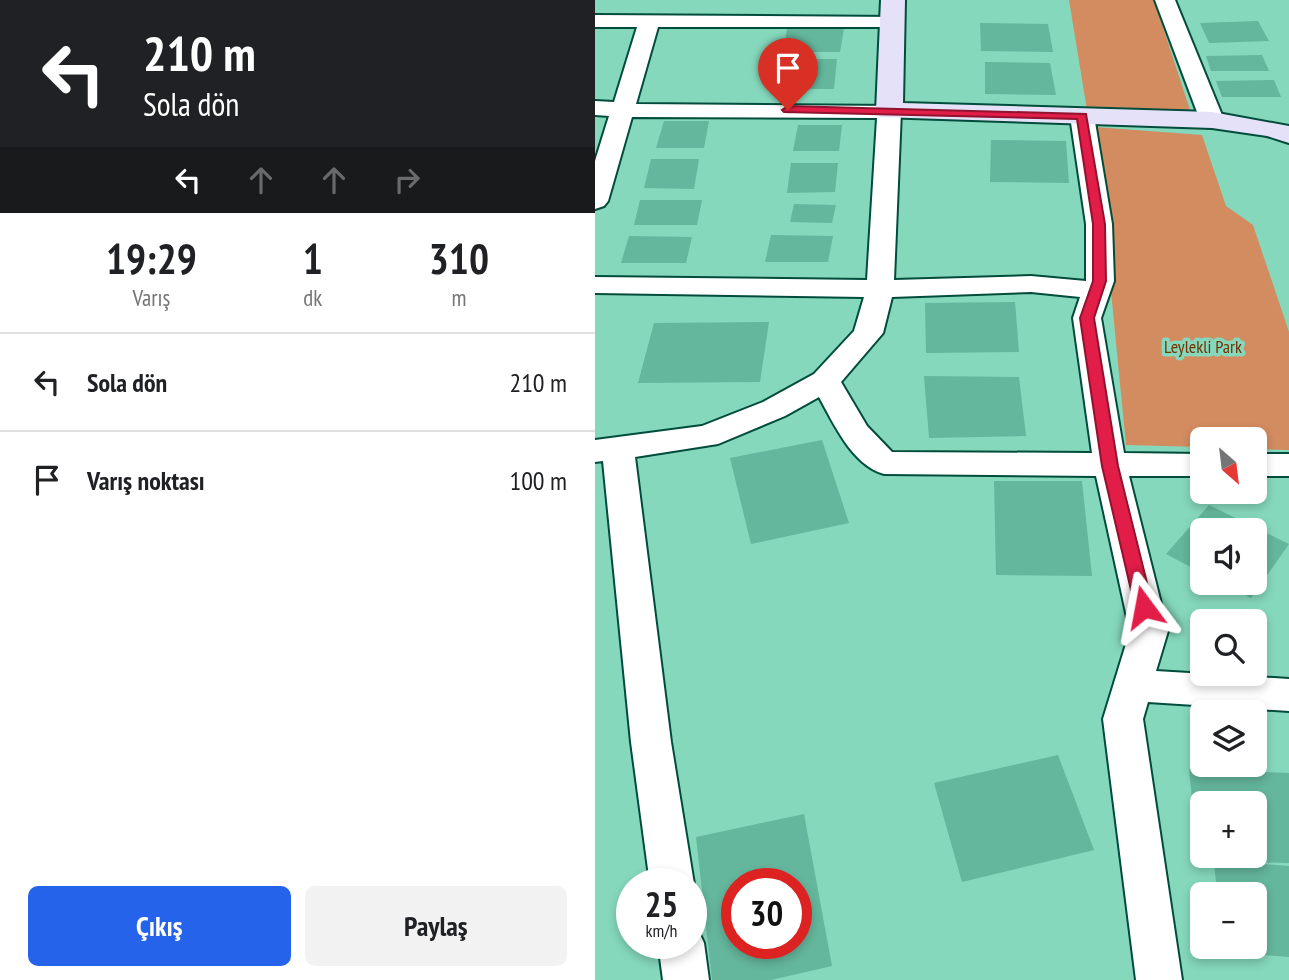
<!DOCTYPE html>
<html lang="tr">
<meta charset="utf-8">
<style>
body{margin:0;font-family:"PT Sans Narrow",sans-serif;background:#f2f2f2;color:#202124;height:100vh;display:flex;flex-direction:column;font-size:26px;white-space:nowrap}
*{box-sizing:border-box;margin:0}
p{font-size:23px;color:#757577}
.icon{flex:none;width:38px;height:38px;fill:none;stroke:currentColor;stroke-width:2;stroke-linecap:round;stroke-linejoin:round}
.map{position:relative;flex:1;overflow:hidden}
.details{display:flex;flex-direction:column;background:#fff;width:595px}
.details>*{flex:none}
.banner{background:#202124;color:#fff;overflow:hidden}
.needle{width:46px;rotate:152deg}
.controls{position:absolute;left:595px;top:427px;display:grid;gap:14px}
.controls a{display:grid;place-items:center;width:77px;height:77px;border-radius:10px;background:#fff;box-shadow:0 4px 10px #0003;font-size:35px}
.speed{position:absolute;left:21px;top:868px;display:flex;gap:14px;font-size:35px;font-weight:700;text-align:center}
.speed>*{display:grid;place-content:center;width:91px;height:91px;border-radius:50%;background:#fff;box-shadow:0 4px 10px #0003;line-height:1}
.speed small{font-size:18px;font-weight:400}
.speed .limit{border:10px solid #d22;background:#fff;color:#111}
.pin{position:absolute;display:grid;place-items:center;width:60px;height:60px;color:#fff;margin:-72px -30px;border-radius:50% 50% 50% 0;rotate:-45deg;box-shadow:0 0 7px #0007}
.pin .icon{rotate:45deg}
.me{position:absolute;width:77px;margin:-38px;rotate:347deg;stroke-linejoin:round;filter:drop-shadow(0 0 5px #0008)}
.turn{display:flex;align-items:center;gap:24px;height:147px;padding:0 28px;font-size:32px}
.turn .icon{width:91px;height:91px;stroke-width:2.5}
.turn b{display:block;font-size:49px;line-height:60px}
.lanes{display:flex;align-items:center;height:66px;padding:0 28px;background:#0003;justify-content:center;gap:35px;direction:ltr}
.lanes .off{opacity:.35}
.eta{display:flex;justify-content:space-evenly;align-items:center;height:119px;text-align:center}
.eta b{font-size:42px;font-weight:700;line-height:49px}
.cta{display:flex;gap:14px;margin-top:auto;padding:14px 28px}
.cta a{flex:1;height:80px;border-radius:10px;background:#2563eb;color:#fff;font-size:28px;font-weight:700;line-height:80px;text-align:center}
.cta a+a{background:#f2f2f2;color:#202124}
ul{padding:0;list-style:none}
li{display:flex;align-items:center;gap:21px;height:98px;padding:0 28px;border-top:2px solid #e0e0e0}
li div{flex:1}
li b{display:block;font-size:26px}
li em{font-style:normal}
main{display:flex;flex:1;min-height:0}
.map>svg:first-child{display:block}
</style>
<main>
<section class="details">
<div class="banner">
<div class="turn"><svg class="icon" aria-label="left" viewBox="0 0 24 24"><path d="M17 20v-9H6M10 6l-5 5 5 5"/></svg><div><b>210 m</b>Sola dön</div></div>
<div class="lanes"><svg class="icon" aria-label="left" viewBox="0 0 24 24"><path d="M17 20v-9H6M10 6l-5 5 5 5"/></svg><svg class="icon off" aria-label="ahead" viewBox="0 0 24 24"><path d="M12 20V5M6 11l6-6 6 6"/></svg><svg class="icon off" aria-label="ahead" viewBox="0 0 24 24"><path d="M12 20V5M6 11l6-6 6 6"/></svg><svg class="icon off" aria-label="right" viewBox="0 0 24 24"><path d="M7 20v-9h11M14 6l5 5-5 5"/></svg></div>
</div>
<div class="eta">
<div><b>19:29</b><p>Varış</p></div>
<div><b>1</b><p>dk</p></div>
<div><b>310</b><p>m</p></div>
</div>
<ul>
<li><svg class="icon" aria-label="left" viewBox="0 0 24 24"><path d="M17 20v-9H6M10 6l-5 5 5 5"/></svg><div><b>Sola dön</b></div><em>210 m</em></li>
<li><svg class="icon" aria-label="arrive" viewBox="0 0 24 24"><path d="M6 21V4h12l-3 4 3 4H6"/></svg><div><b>Varış noktası</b></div><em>100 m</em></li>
</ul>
<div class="cta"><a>Çıkış</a><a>Paylaş</a></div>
</section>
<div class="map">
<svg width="694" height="980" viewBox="0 0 694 980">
<rect width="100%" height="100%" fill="#85d8bc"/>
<g fill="#d38b60">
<polygon points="474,0 559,0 596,113 492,110"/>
<polygon points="500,127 607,135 631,206 658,225 694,332 694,450 660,449 660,439 607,439 607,447 531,445"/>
</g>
<g fill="#64b69c" fill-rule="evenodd">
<polygon points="663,21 674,41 614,43 605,23"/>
<polygon points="385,23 453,24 458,52 386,51"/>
<polygon points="192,29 249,29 245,52 188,52"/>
<polygon points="667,55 674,71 616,71 611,56"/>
<polygon points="179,59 242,59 239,89 174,89"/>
<polygon points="390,62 455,63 461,95 390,94"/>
<polygon points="679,80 686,97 627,97 621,81"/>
<polygon points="69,121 114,121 109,148 61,148"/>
<polygon points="203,125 247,125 244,151 198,151"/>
<polygon points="396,140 471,141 474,183 395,182"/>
<polygon points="56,159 104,159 99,189 49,188"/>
<polygon points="196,163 243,163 240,192 192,193"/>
<polygon points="45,200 107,200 102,225 39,225"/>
<polygon points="199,204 241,205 237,223 195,222"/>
<polygon points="176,235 238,236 233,262 170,262"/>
<polygon points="34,236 97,237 91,263 26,263"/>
<polygon points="420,302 424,352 331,353 330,303"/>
<polygon points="174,322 165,382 43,383 59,323"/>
<polygon points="329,376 424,377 431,436 334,438"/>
<polygon points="227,440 254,523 156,544 135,458"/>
<polygon points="399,481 487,481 497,576 401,575"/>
<polygon points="614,505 694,544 656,598 626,583 660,583 660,530 607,530 607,573 571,554"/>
<polygon points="463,755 499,850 367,882 339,783"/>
<path d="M594 769 694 773V863L644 862 694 866V957L627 952 626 947H660V894H622L619 860 603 859ZM607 803H660V856H607Z"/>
<path d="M209 814 237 966 176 980H117L101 837ZM142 884H201V943H142Z"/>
</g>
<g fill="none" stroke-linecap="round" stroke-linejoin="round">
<g stroke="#014c3b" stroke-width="4">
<g id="street">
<polygon points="560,0 580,0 629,120 625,125 609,125 605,120"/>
<path d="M0 15 304 17 307 21 304 25 297 27H63L41 104 302 106 306 111 299 280 436 276 491 281V224L475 116 479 111H495L499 116 517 224 519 281 506 318 529 453 607 454V476H534L573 631 561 671 694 679V711L553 702 548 719 587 980H541L508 719 535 631 501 476 289 474C257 465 239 424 224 397L190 416 123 444 40 457 76 742 99 884 96 890V884H55L36 742 8 461 0 462V440L107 426 168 402 219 374 259 331 269 297 0 293V277L272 280 282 118 37 117 13 201 9 206 0 209V161L14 116 0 115V101L19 102 42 27H0ZM436 292 485 297 478 318 497 453 297 452 272 426 246 382 288 333 297 297Z"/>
<rect x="660" y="454" width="34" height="22"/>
<polygon points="96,925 102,928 109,943 114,980 68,980 63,943 96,943"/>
</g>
</g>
<g stroke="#014c3b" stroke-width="4">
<polygon id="secondary" points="286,0 310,0 308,103 617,112 694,126 694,143 672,136 617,128 285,117 281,111"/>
</g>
<use href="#street" fill="#fff" fill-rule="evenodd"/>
<use href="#secondary" fill="#e5e1f8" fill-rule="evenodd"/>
</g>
<polygon fill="#e11d48" stroke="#92132f" stroke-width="2" points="193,106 491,114 510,224 511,281 499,318 523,466 558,607 555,612 543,612 540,607 507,466 485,318 498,281 498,224 482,119 189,112 187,110"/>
<g text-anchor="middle" stroke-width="7" stroke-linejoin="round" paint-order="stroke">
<g font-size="18" fill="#723300" stroke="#85d8bc">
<text x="608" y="353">Leylekli Park</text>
</g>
</g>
</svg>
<div class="controls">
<a><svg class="needle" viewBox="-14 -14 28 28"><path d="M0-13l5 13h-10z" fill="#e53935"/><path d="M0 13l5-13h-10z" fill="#757577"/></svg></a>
<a><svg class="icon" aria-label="sound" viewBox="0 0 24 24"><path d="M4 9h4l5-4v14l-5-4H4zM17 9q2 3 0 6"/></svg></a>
<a><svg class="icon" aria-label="search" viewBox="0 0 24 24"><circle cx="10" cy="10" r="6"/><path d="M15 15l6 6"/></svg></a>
<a><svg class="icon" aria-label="layers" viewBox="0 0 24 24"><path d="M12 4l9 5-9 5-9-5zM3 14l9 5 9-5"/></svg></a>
<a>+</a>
<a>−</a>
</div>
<div class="speed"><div>25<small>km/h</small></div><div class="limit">30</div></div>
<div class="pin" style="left:193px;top:110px;background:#d93025"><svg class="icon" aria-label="arrive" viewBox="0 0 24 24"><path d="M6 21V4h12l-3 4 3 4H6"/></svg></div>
<svg class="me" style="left:549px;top:607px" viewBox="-20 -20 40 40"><path d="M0-17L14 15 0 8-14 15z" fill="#e11d48" stroke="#fff" stroke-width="4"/></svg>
</div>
</main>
